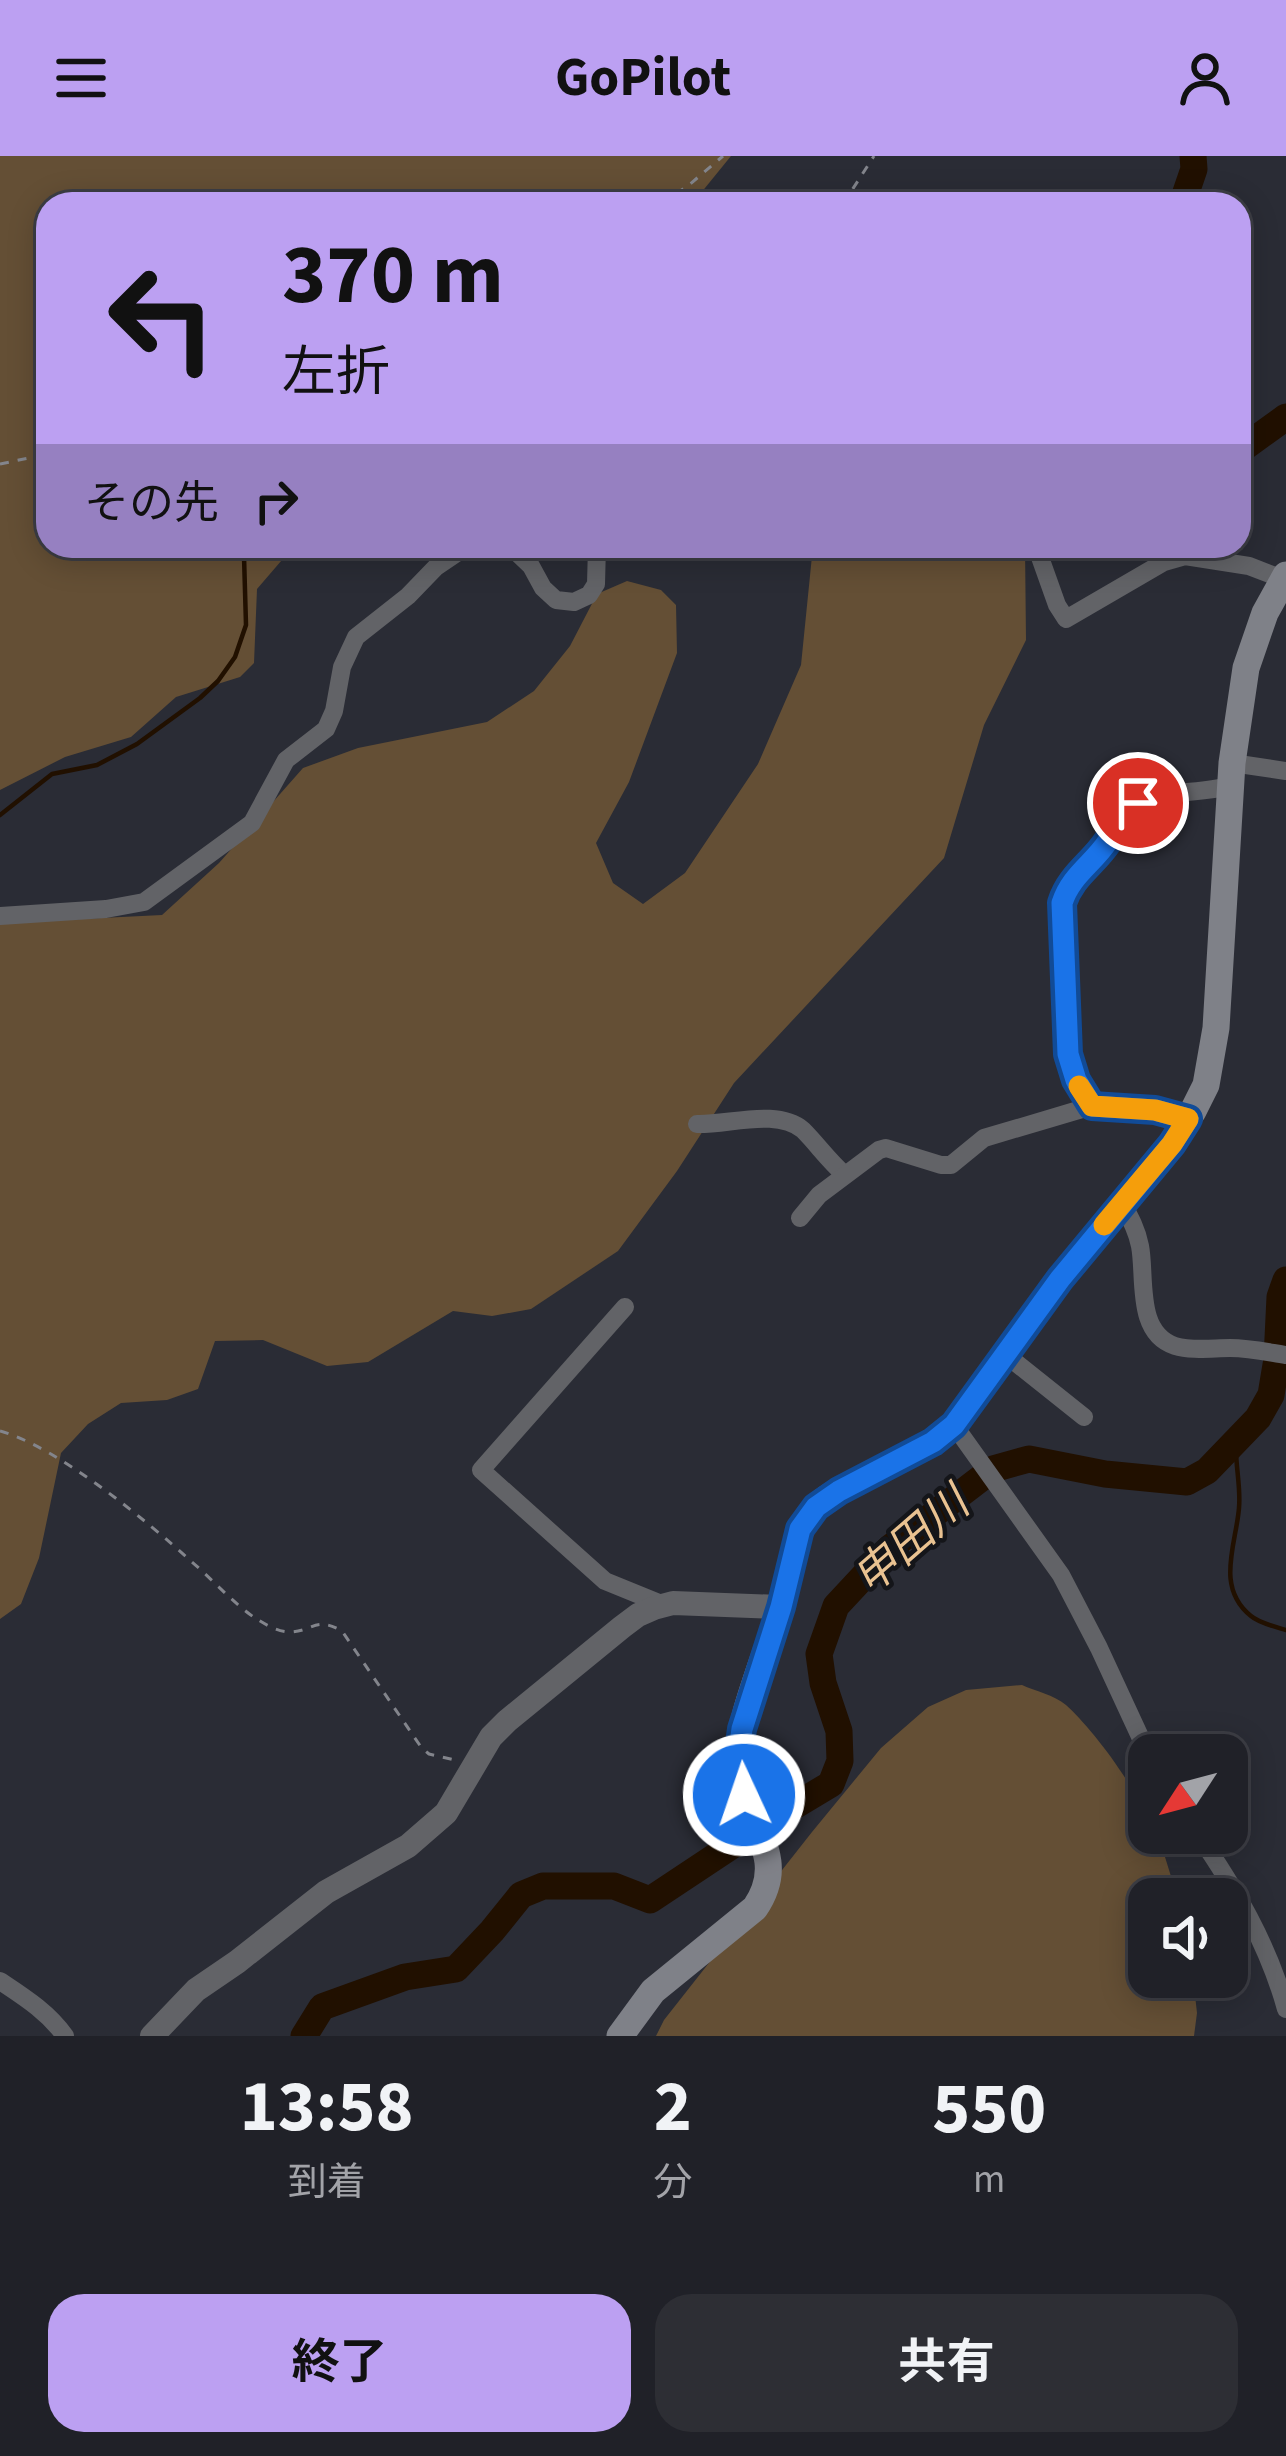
<!DOCTYPE html>
<html lang="ja">
<meta charset="utf-8">
<style>
body{margin:0;font-family:"Source Sans 3","Noto Sans JP",sans-serif;background:#2d2e34;color:#f1f3f6;height:100vh;display:flex;flex-direction:column;font-size:45px;white-space:nowrap}
*{box-sizing:border-box;margin:0}
p{font-size:39px;color:#a2a3a8}
.icon{flex:none;width:66px;height:66px;fill:none;stroke:currentColor;stroke-width:2;stroke-linecap:round;stroke-linejoin:round}
.map{position:relative;height:1880px;overflow:hidden}
.drawer{display:flex;flex-direction:column;background:#202128;flex:1}
.drawer>*{flex:none}
.guide{position:absolute;left:36px;top:36px;width:1215px;height:366px;border-radius:36px;box-shadow:0 6px 30px #0003,0 0 0 3px #3d3e45;background:#bca0f2;color:#111;overflow:hidden}
.needle{width:78px;rotate:234deg}
.buttons{position:absolute;left:1128px;top:1578px;display:grid;gap:24px}
.buttons a{display:grid;place-items:center;width:120px;height:120px;border-radius:24px;background:#202128;box-shadow:0 6px 30px #0003,0 0 0 3px #3d3e45;font-size:60px}
.pin{position:absolute;display:grid;place-items:center;width:102px;height:102px;color:#fff;margin:-51px;border:6px solid #fff;border-radius:50%;box-shadow:0 3px 12px #0007}
.me{position:absolute;width:132px;margin:-66px;rotate:357deg;stroke-linejoin:round;filter:drop-shadow(0 0 9px #0008)}
.turn{display:flex;align-items:center;gap:42px;height:252px;padding:0 48px;font-size:54px}
.turn .icon{width:156px;height:156px;stroke-width:2.5}
.turn b{display:block;font-size:84px;line-height:102px}
.then{display:flex;align-items:center;height:114px;padding:0 48px;background:#0003;gap:24px;font-size:45px}
.eta{display:flex;justify-content:space-evenly;align-items:center;height:204px;text-align:center}
.eta b{font-size:72px;font-weight:700;line-height:84px}
.cta{display:flex;gap:24px;margin-top:auto;padding:24px 48px}
.cta a{flex:1;height:138px;border-radius:36px;background:#bca0f2;color:#111;font-size:48px;font-weight:700;line-height:138px;text-align:center}
.cta a+a{background:#2d2e34;color:#f1f3f6}
header{display:flex;justify-content:space-between;align-items:center;height:156px;padding:0 48px;background:#bca0f2;color:#111;font-size:54px;font-weight:700}
.map>svg:first-child{display:block}
</style>
<header><svg class="icon" aria-label="menu" viewBox="0 0 24 24"><path d="M4 6h16M4 12h16M4 18h16"/></svg>GoPilot<svg class="icon" aria-label="person" viewBox="0 0 24 24"><circle cx="12" cy="8" r="4"/><path d="M4 21q1-7 8-7t8 7"/></svg></header>
<div class="map">
<svg width="1286" height="1880" viewBox="0 0 1286 1880">
<rect width="100%" height="100%" fill="#2a2c35"/>
<g fill="#644f35">
<polygon points="0,0 731,0 692,48 48,48 48,390 294,390 257,433 254,507 240,521 176,541 131,581 65,601 0,634"/>
<polygon points="813,390 1025,390 1026,484 984,569 944,702 734,927 677,1015 618,1095 531,1153 492,1160 453,1155 368,1206 327,1210 263,1184 215,1185 198,1233 167,1244 121,1247 88,1268 61,1297 39,1402 21,1448 0,1463 0,767 162,759 219,707 303,612 358,592 487,566 534,535 570,490 597,438 627,425 661,434 676,449 677,497 629,626 596,687 613,727 643,748 685,717 758,608 801,509"/>
<path d="M1022 1529C1035 1535 1054 1539 1066 1549 1091 1571 1148 1644 1149 1677H1153L1165 1701 1178 1743H1149V1821H1193L1197 1857 1194 1880H656L664 1864 812 1676 881 1592 928 1551 966 1534Z"/>
</g>
<g fill="none" stroke-linecap="round" stroke-linejoin="round">
<g stroke="#211000" stroke-width="4.5">
<polyline points="902,48 905,48"/>
<polyline points="0,659 52,618 97,609 137,588 200,542 218,525 235,501 246,469 244,400 247,390"/>
<path d="M1236 1286C1235 1309 1241 1330 1239 1352 1236 1389 1215 1431 1251 1460 1259 1467 1276 1471 1286 1474"/>
</g>
<g stroke="#211000" stroke-width="27">
<polyline points="1182,48 1194,13 1193,0"/>
<polyline points="1239,295 1286,261"/>
<polyline points="304,1880 322,1851 405,1821 456,1813 492,1775 521,1739 543,1730 614,1730 650,1744 766,1667 831,1628 840,1605 839,1575 823,1527 819,1498 836,1450 890,1392 993,1313 1029,1303 1105,1318 1187,1326 1207,1315 1258,1262 1271,1239 1277,1203 1280,1141 1286,1124"/>
</g>
<g stroke="#83858c" stroke-width="3" stroke-dasharray="9 9" stroke-linecap="butt">
<polyline points="661,48 689,29 723,0"/>
<polyline points="843,48 874,0"/>
<polyline points="0,308 48,298"/>
<path d="M0 1275C58 1291 147 1365 192 1406 213 1424 233 1447 255 1462 265 1468 277 1476 290 1476 314 1475 315 1460 342 1475L421 1591 429 1598 455 1604"/>
</g>
<g stroke="#626367" stroke-width="18">
<polyline points="510,390 531,410 543,432 556,444 574,446 589,439 596,428 597,390"/>
<polyline points="1036,390 1057,449 1066,463 1164,406 1185,400 1249,410 1283,423"/>
<polyline points="1232,607 1286,615"/>
<polyline points="0,760 106,753 144,746 252,667 286,604 326,573 334,555 342,511 356,481 408,440 436,411 467,390"/>
<path d="M1092 950 1075 924 1068 898 1062 747C1069 723 1085 711 1101 693 1110 683 1113 670 1122 660 1147 629 1197 641 1231 629"/>
<path d="M697 968C729 969 777 952 803 974 817 988 829 1005 844 1018"/>
<path d="M1122 1047C1130 1061 1137 1074 1140 1090 1146 1121 1135 1177 1175 1190 1191 1195 1213 1192 1230 1192 1250 1192 1267 1196 1286 1199"/>
<polyline points="800,1062 819,1039 879,994 886,992 941,1009 951,1009 984,982 1092,950 1155,954 1188,963"/>
<polyline points="625,1151 481,1314 605,1425 664,1449"/>
<polyline points="1005,1198 1084,1261"/>
<polyline points="954,1269 1061,1419 1099,1492 1149,1600"/>
<path d="M1197 1677C1235 1732 1268 1788 1286 1853"/>
<path d="M0 1825C24 1841 48 1856 65 1880"/>
</g>
<polyline stroke="#626367" stroke-width="24" points="152,1880 196,1834 237,1806 326,1736 408,1690 446,1657 491,1581 507,1565 622,1471 638,1459 654,1452 673,1447 780,1451"/>
<path stroke="#7f8188" stroke-width="27" d="M620 1880 653 1835 755 1752C794 1695 735 1662 737 1606 739 1561 766 1500 779 1456 787 1430 790 1402 800 1377 802 1369 808 1360 814 1353 826 1340 844 1332 860 1324 893 1307 926 1293 954 1269L1060 1123 1171 988 1193 955 1206 929 1216 872 1232 607 1246 512 1265 457 1286 419"/>
</g>
<g fill="none" stroke-linecap="round" stroke-linejoin="round">
<g stroke="#114b97" stroke-width="30">
<path id="route" d="M744 1639 737 1609 742 1573 781 1451 800 1373 816 1351 839 1335 933 1286 954 1269 1060 1123 1172 988 1188 963 1155 954 1092 950 1076 924 1068 898 1062 747C1071 719 1093 708 1108 685 1118 669 1122 658 1138 647"/>
</g>
<use href="#route" stroke="#1a73e8" stroke-width="21"/>
<polyline stroke="#f59e0b" stroke-width="21" points="1079,930 1092,950 1155,954 1188,963 1172,988 1104,1069"/>
</g>
<g text-anchor="middle" stroke-width="9" stroke-linejoin="round" paint-order="stroke">
<g font-size="45" font-style="italic" fill="#e9c291" stroke="#141519">
<text transform="translate(910 1384) rotate(-41)" y="16">申田川</text>
</g>
</g>
</svg>
<div class="buttons">
<a><svg class="needle" viewBox="-14 -14 28 28"><path d="M0-13l5 13h-10z" fill="#e53935"/><path d="M0 13l5-13h-10z" fill="#a2a3a8"/></svg></a>
<a><svg class="icon" aria-label="sound" viewBox="0 0 24 24"><path d="M4 9h4l5-4v14l-5-4H4zM17 9q2 3 0 6"/></svg></a>
</div>
<div class="pin" style="left:1138px;top:647px;background:#d93025"><svg class="icon" aria-label="arrive" viewBox="0 0 24 24"><path d="M6 21V4h12l-3 4 3 4H6"/></svg></div>
<svg class="me" style="left:744px;top:1639px" viewBox="-20 -20 40 40"><circle r="17" fill="#1a73e8" stroke="#fff" stroke-width="3"/><path d="M0-11L8 9 0 5-8 9z" fill="#fff"/></svg>
<div class="guide">
<div class="turn"><svg class="icon" aria-label="left" viewBox="0 0 24 24"><path d="M17 20v-9H6M10 6l-5 5 5 5"/></svg><div><b>370 m</b>左折</div></div>
<div class="then">その先<svg class="icon" aria-label="right" viewBox="0 0 24 24"><path d="M7 20v-9h11M14 6l5 5-5 5"/></svg></div>
</div>
</div>
<section class="drawer">
<div class="eta">
<div><b>13:58</b><p>到着</p></div>
<div><b>2</b><p>分</p></div>
<div><b>550</b><p>m</p></div>
</div>
<div class="cta"><a>終了</a><a>共有</a></div>
</section>
